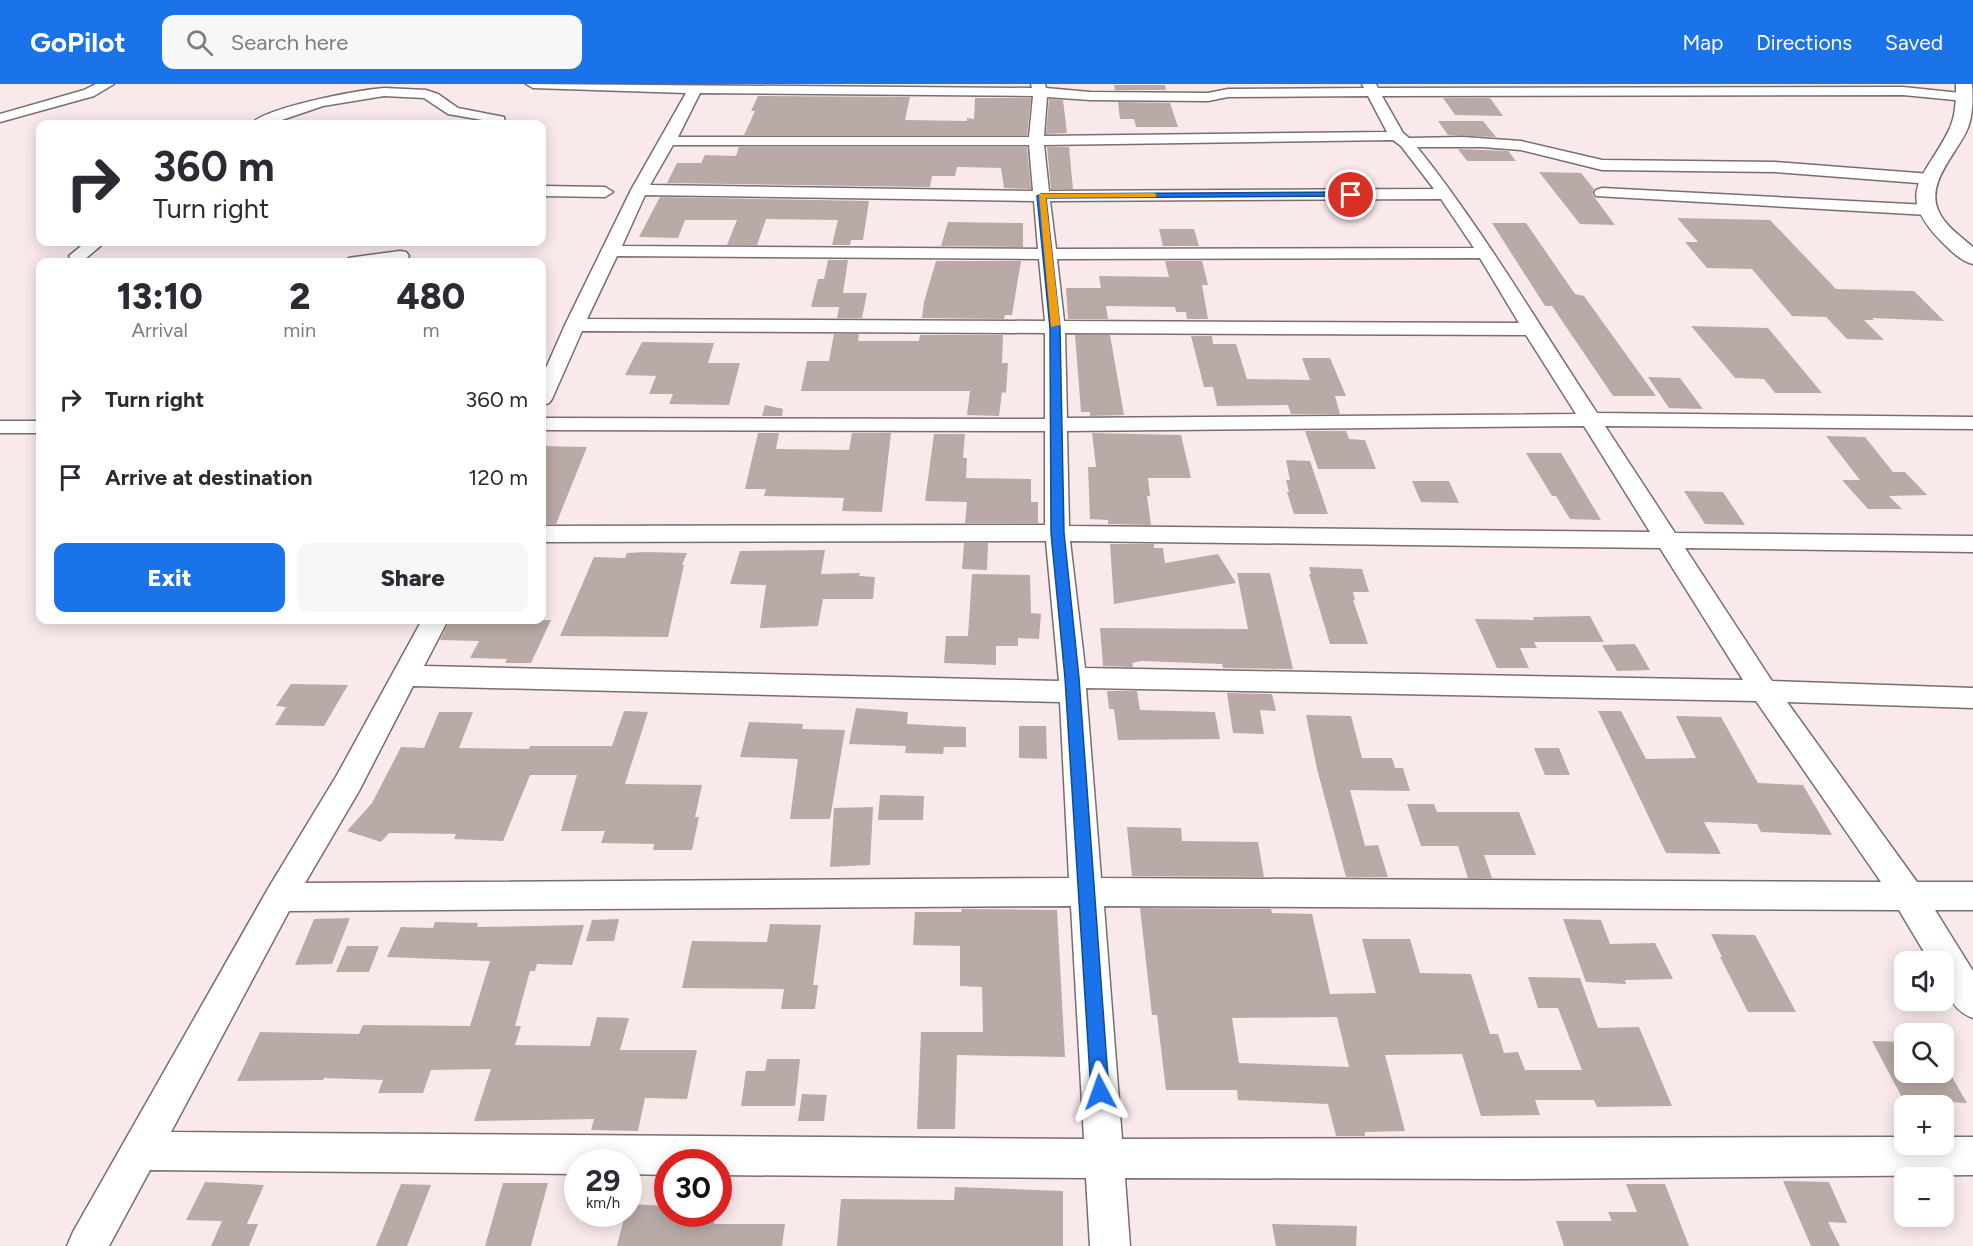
<!DOCTYPE html>
<meta charset="utf-8">
<style>
body{margin:0;font-family:Figtree,sans-serif;background:#f7f7f7;color:#2b2b33;height:100vh;display:flex;flex-direction:column;font-size:22px;white-space:nowrap}
*{box-sizing:border-box;margin:0}
p{font-size:20px;color:#7c7c81}
.icon{flex:none;width:33px;height:33px;fill:none;stroke:currentColor;stroke-width:2;stroke-linecap:round;stroke-linejoin:round}
.map{position:relative;flex:1;overflow:hidden}
.drawer{position:absolute;left:36px;top:174px;width:510px;height:366px;display:flex;flex-direction:column;background:#fff;border-radius:12px;box-shadow:0 3px 15px #0003}
.drawer>*{flex:none}
.banner{position:absolute;left:36px;top:36px;width:510px;height:126px;border-radius:12px;box-shadow:0 3px 15px #0003;background:#fff;color:#2b2b33;overflow:hidden}
.controls{position:absolute;left:1894px;top:867px;display:grid;gap:12px}
.controls a{display:grid;place-items:center;width:60px;height:60px;border-radius:12px;background:#fff;box-shadow:0 3px 15px #0003;font-size:30px}
.speed{position:absolute;left:564px;top:1065px;display:flex;gap:12px;font-size:30px;font-weight:700;text-align:center}
.speed>*{display:grid;place-content:center;width:78px;height:78px;border-radius:50%;background:#fff;box-shadow:0 3px 15px #0003;line-height:1}
.speed small{font-size:15px;font-weight:400}
.speed .limit{border:9px solid #d22;background:#fff;color:#111}
.pin{position:absolute;display:grid;place-items:center;width:51px;height:51px;color:#fff;margin:-26px;border:3px solid #fff;border-radius:50%;box-shadow:0 2px 6px #0007}
.me{position:absolute;width:66px;margin:-33px;rotate:356deg;stroke-linejoin:round;filter:drop-shadow(0 0 4px #0008)}
.turn{display:flex;align-items:center;gap:21px;height:126px;padding:0 18px;font-size:27px}
.turn .icon{width:78px;height:78px;stroke-width:2.5}
.turn b{display:block;font-size:42px;line-height:51px}
.eta{display:flex;justify-content:space-evenly;align-items:center;height:102px;text-align:center}
.eta b{font-size:36px;font-weight:800;line-height:42px}
.button{display:flex;gap:12px;margin-top:auto;padding:12px 18px}
.button a{flex:1;height:69px;border-radius:12px;background:#1a73e8;color:#fff;font-size:24px;font-weight:800;line-height:69px;text-align:center}
.button a+a{background:#f7f7f7;color:#2b2b33}
ul{padding:0;list-style:none}
li{display:flex;align-items:center;gap:18px;height:78px;padding:0 18px}
li div{flex:1}
li b{display:block;font-size:22px}
li em{font-style:normal}
header{display:flex;align-items:center;gap:36px;box-sizing:border-box;height:84px;padding:0 30px;background:#1a73e8;color:#fff}
header strong{font-size:28px}
nav{display:flex;gap:33px;margin-inline-start:auto;font-size:21px}
.search{width:420px;height:54px;background:#f7f7f7;display:flex;align-items:center;gap:15px;box-sizing:border-box;padding:0 21px;border-radius:12px;color:#7c7c81;font-size:22px}
.map>svg:first-child{display:block}
</style>
<header>
<strong>GoPilot</strong>
<div class="search"><svg class="icon" aria-label="search" viewBox="0 0 24 24"><circle cx="10" cy="10" r="6"/><path d="M15 15l6 6"/></svg>Search here</div>
<nav><a>Map</a><a>Directions</a><a>Saved</a></nav>
</header>
<div class="map">
<svg width="1973" height="1162" viewBox="0 0 1973 1162">
<rect width="100%" height="100%" fill="#f9e9eb"/>
<g fill="#b9aaa7" fill-rule="evenodd">
<polygon points="1114,1 1165,1 1166,6 1115,6"/>
<polygon points="758,12 910,13 905,36 967,37 967,34 974,35 975,14 1031,14 1027,51 744,51 755,27 751,27"/>
<polygon points="1443,14 1490,14 1503,32 1455,31"/>
<polygon points="1049,15 1063,16 1067,49 1046,50"/>
<polygon points="1118,18 1170,19 1178,43 1136,43 1134,35 1120,35"/>
<polygon points="1438,37 1483,37 1496,53 1448,51"/>
<polygon points="739,63 1027,63 1031,105 1004,104 1001,84 962,83 957,83 955,92 932,92 930,103 667,99 677,79 701,79 705,71 736,72"/>
<polygon points="1047,63 1069,63 1073,105 1051,105"/>
<polygon points="1458,65 1508,67 1516,77 1467,77"/>
<polygon points="1539,88 1581,89 1594,105 1592,110 1615,141 1580,140"/>
<polygon points="660,113 869,117 863,156 851,156 850,161 832,161 838,136 766,135 757,161 727,161 737,136 685,136 678,154 639,153"/>
<polygon points="1677,134 1770,136 1836,205 1914,207 1944,237 1872,234 1874,236 1864,236 1884,256 1847,255 1826,233 1792,232 1752,185 1707,184 1685,158 1698,158"/>
<polygon points="948,138 1023,139 1023,163 941,162"/>
<polygon points="1492,139 1526,139 1575,210 1584,212 1656,312 1613,312 1552,222 1545,222"/>
<polygon points="1159,145 1194,145 1199,162 1163,162"/>
<polygon points="828,176 848,176 843,209 867,209 862,234 837,234 839,223 811,223 818,195 824,195"/>
<polygon points="936,177 1021,177 1012,231 1005,231 1004,235 922,234 924,218"/>
<polygon points="1165,177 1202,177 1208,201 1202,201 1208,235 1187,235 1186,228 1176,228 1175,223 1106,222 1108,235 1068,235 1066,204 1101,204 1099,192 1169,193"/>
<polygon points="1691,242 1768,244 1822,309 1775,309 1764,295 1735,294"/>
<polygon points="834,250 859,250 858,257 919,257 920,251 1003,251 1002,279 1008,279 1006,309 1002,308 999,332 967,331 970,307 801,307 807,277 829,277"/>
<polygon points="1075,251 1110,251 1124,331 1090,332 1090,328 1081,328"/>
<polygon points="1191,252 1212,252 1213,260 1236,260 1247,295 1310,296 1302,274 1330,274 1346,312 1335,312 1340,330 1291,330 1288,321 1217,322 1213,303 1204,303"/>
<polygon points="642,258 714,259 708,279 740,279 729,321 669,320 673,310 649,310 656,292 625,291"/>
<polygon points="1648,293 1680,294 1703,325 1669,324"/>
<polygon points="765,321 783,325 782,332 762,332"/>
<polygon points="1305,347 1346,347 1349,355 1365,356 1376,385 1318,385"/>
<polygon points="758,349 779,349 776,365 849,366 852,349 891,349 882,428 842,427 844,414 764,412 766,405 745,405"/>
<polygon points="1092,349 1181,351 1191,394 1148,394 1150,412 1147,412 1151,441 1108,440 1108,436 1090,435 1088,383 1096,383"/>
<polygon points="934,350 965,350 963,374 967,374 966,394 1031,395 1031,418 1038,418 1038,439 965,439 967,418 925,417"/>
<polygon points="1826,352 1865,353 1893,388 1905,388 1927,411 1889,412 1902,425 1868,425 1842,396 1860,396"/>
<polygon points="542,362 587,363 556,440 542,440"/>
<polygon points="1526,369 1561,369 1601,436 1570,435 1556,412 1552,412"/>
<polygon points="1286,376 1310,377 1328,430 1294,430 1287,408 1289,408 1286,396 1290,396"/>
<polygon points="1412,397 1449,397 1459,419 1421,418"/>
<polygon points="1684,407 1723,408 1745,441 1705,440"/>
<polygon points="964,459 988,459 987,486 962,485"/>
<polygon points="1110,460 1154,460 1154,464 1163,464 1165,479 1218,470 1236,499 1114,520"/>
<polygon points="825,466 821,490 860,489 859,492 875,493 873,515 823,515 818,542 760,544 766,501 730,500 740,467"/>
<polygon points="646,468 687,469 682,481 684,481 668,553 560,552 594,473 625,474 627,469"/>
<polygon points="1309,483 1362,485 1369,508 1353,508 1355,516 1353,516 1368,560 1330,560 1309,490 1311,490"/>
<polygon points="1237,489 1270,489 1293,585 1223,584 1222,580 1142,577 1132,579 1133,583 1103,582 1100,544 1248,545"/>
<polygon points="972,490 1030,491 1031,529 1041,530 1039,555 1018,554 1018,562 996,562 996,581 944,579 946,552 968,552"/>
<polygon points="1590,532 1604,558 1534,558 1537,564 1520,564 1529,584 1497,584 1475,535 1534,536 1533,533"/>
<polygon points="450,536 551,536 531,579 505,579 507,575 470,574 479,557 440,556"/>
<polygon points="1635,560 1650,586 1617,587 1602,561"/>
<polygon points="291,600 348,601 324,642 275,641 286,623 276,622"/>
<polygon points="1107,607 1137,607 1140,626 1215,628 1220,655 1118,656 1114,625 1109,625"/>
<polygon points="1227,609 1272,610 1276,627 1260,626 1264,650 1233,649"/>
<polygon points="856,624 908,628 907,640 966,643 966,663 944,663 943,670 905,669 906,662 849,660"/>
<polygon points="624,627 648,628 625,700 702,701 695,733 699,733 692,766 653,766 654,760 601,759 605,747 561,747 577,691 530,691 503,757 454,755 456,750 389,749 381,758 347,747 372,719 401,663 424,664 439,628 473,628 459,664 529,665 530,662 612,662"/>
<polygon points="1598,627 1621,627 1646,675 1696,674 1676,632 1721,633 1758,699 1803,701 1832,751 1761,748 1757,740 1704,738 1721,770 1666,769"/>
<polygon points="1306,631 1351,632 1362,674 1392,674 1395,684 1403,684 1410,707 1350,706 1365,762 1378,761 1388,793 1346,793 1317,685"/>
<polygon points="749,638 803,640 802,645 845,646 830,735 790,735 798,675 740,673"/>
<polygon points="1019,642 1046,642 1047,675 1019,674"/>
<polygon points="1534,664 1559,664 1570,691 1545,691"/>
<polygon points="880,711 924,712 923,736 878,736"/>
<polygon points="1407,720 1434,720 1437,728 1519,728 1536,771 1484,771 1492,794 1468,794 1458,762 1421,762"/>
<polygon points="873,723 870,781 830,783 834,724"/>
<polygon points="1127,743 1181,744 1182,757 1258,758 1264,793 1132,792"/>
<path d="M1140 824 1271 825 1272 829 1312 830 1330 910 1376 909 1362 855H1410L1420 889 1471 890 1490 950H1498L1504 969 1518 968 1525 986H1582L1558 924H1538L1528 893 1580 894 1598 944 1639 943 1672 1022 1597 1023 1594 1016H1535L1540 1031 1481 1032 1462 970 1385 971 1405 1047 1365 1048V1052H1336L1328 1020 1238 1016 1237 1006H1166L1157 931H1152ZM1337 933 1349 983 1239 979 1232 934Z"/>
<polygon points="962,825 1057,826 1065,973 957,971 955,1045 917,1045 921,948 983,948 982,903 960,902 960,862 913,861 915,828 961,828"/>
<polygon points="350,834 332,880 295,881 314,835"/>
<polygon points="619,835 614,857 586,857 592,836"/>
<polygon points="1563,835 1601,836 1610,860 1655,859 1673,895 1625,896 1626,900 1586,898"/>
<polygon points="435,838 478,839 477,843 584,841 572,881 537,880 535,887 530,887 515,942 521,942 515,961 590,962 597,933 629,934 620,966 697,966 687,1015 645,1014 638,1047 591,1046 594,1035 474,1037 491,985 431,986 423,1009 378,1009 383,996 324,994 323,996 237,997 260,948 359,950 363,941 470,942 490,877 387,873 401,843 433,844"/>
<polygon points="770,840 821,841 813,901 818,901 815,925 781,925 784,905 682,904 692,857 767,858"/>
<polygon points="1711,850 1755,851 1796,928 1748,928 1720,873 1722,873"/>
<polygon points="347,862 379,862 369,888 336,888"/>
<polygon points="1872,957 1905,958 1905,988 1944,988 1944,979 1967,1019 1948,1018 1950,1022 1915,1022 1913,1017 1904,1017"/>
<polygon points="767,975 800,975 795,1022 741,1022 746,987 765,987"/>
<polygon points="802,1010 827,1011 824,1037 798,1037"/>
<polygon points="1783,1097 1829,1098 1847,1139 1828,1138 1840,1162 1811,1162"/>
<polygon points="205,1098 264,1101 247,1140 258,1140 249,1162 211,1162 222,1137 186,1136"/>
<polygon points="503,1099 548,1099 531,1162 485,1162"/>
<polygon points="401,1100 431,1101 407,1162 376,1162"/>
<polygon points="1626,1100 1665,1100 1689,1162 1564,1162 1556,1137 1612,1137 1608,1128 1637,1128"/>
<polygon points="955,1103 1063,1107 1063,1162 837,1162 841,1115 954,1116"/>
<polygon points="628,1120 668,1122 668,1130 716,1130 714,1140 785,1140 782,1162 617,1162 625,1130 628,1130"/>
<polygon points="1272,1140 1357,1142 1356,1162 1276,1162"/>
</g>
<g fill="none" stroke-linecap="round" stroke-linejoin="round">
<g stroke="#7b6d6f" stroke-width="3">
<g id="street">
<polygon points="96,0 114,0 94,12 0,38 0,30 84,6"/>
<path d="M526 0 1032 4 1031 0H1045L1046 4 1090 8 1208 9 1228 5 1364 4 1362 0H1376L1378 4 1903 3 1970 10 1972 13 1965 17 1903 11 1382 12 1403 49 1409 54 1463 53 1521 57 1602 76 1775 78 1931 90 1939 95 1931 100 1775 88 1602 86 1521 66 1482 63H1417C1484 147 1538 240 1597 329L1973 333V345L1605 342 1675 449 1973 452V468L1685 464 1772 597 1973 604V624L1787 618 1917 798H1973V826H1935L1973 887V934C1948 925 1944 901 1944 878H1930L1899 826 1104 822 1122 1055 1905 1053V1060H1944V1053H1973V1091L1515 1095 1125 1094 1130 1162H1090L1086 1094 718 1091V1078H668V1091L628 1090V1078H578V1090L150 1086 109 1162H67L73 1148 269 803 337 691 422 536H448L424 582 1059 597 1046 457 542 458V442L1045 441V347L542 346V334L1045 335V249L582 247 552 315 549 319 542 321V293L565 241 631 106 686 9 533 4ZM700 9 1033 12 1029 53H678ZM1368 12 1387 48 1044 52 1047 13 1090 16 1208 17 1228 13ZM1393 56 1401 62 1434 105 1049 107 1044 61ZM673 61H1029L1033 107 650 101ZM645 111 1034 117 1038 165 622 162ZM1441 115 1474 164 1056 165 1050 117ZM617 172 1039 175 1045 237 587 235ZM1480 174 1519 239 1064 237 1057 175ZM1065 249 1526 251 1576 330 1067 334ZM1584 342 1650 448 1069 442 1067 347ZM1070 457 1660 464 1743 596 1085 584ZM413 602 1060 618 1069 794 305 799 359 707ZM1086 604 1756 617 1881 798 1101 794ZM1071 822 1084 1055 171 1048 289 827Z"/>
<path d="M384 4 426 6 438 10 458 24 504 33 505 40H491V38L488 37 448 30 424 14 384 12 323 22 270 40H251C266 23 359 6 384 4Z"/>
<polygon points="542,102 605,103 613,108 605,113 542,112"/>
<polygon points="1602,104 1928,121 1936,126 1928,131 1596,112 1594,109 1596,106"/>
<polygon points="86,158 105,158 84,176 72,176 69,172"/>
<polygon points="400,167 406,168 409,172 406,176 391,178 346,178 349,174 355,173"/>
<rect x="0" y="337" width="40" height="12"/>
</g>
</g>
<g stroke="#7b6d6f" stroke-width="3">
<path id="primary" d="M1956 0H1972C1973 15 1973 32 1967 46 1957 69 1926 98 1938 126 1944 141 1961 153 1973 163V180C1960 177 1949 165 1940 156 1893 107 1927 92 1949 46 1956 32 1956 15 1956 0Z"/>
</g>
<use href="#street" fill="#fff" fill-rule="evenodd"/>
<use href="#primary" fill="#fff" fill-rule="evenodd"/>
</g>
<polygon fill="#1a73e8" stroke="#114b97" stroke-width="1.5" points="1351,108 1355,111 1354,112 1046,114 1060,244 1064,449 1079,594 1109,1008 1107,1014 1100,1017 1094,1014 1091,1008 1065,594 1051,449 1050,244 1037,112 1041,110"/>
<polygon fill="#f59e0b" points="1153,109 1156,110 1156,113 1046,114 1060,241 1051,243 1039,110"/>
</svg>
<div class="controls">
<a><svg class="icon" aria-label="sound" viewBox="0 0 24 24"><path d="M4 9h4l5-4v14l-5-4H4zM17 9q2 3 0 6"/></svg></a>
<a><svg class="icon" aria-label="search" viewBox="0 0 24 24"><circle cx="10" cy="10" r="6"/><path d="M15 15l6 6"/></svg></a>
<a>+</a>
<a>−</a>
</div>
<div class="speed"><div>29<small>km/h</small></div><div class="limit">30</div></div>
<div class="pin" style="left:1351px;top:111px;background:#d93025"><svg class="icon" aria-label="arrive" viewBox="0 0 24 24"><path d="M6 21V4h12l-3 4 3 4H6"/></svg></div>
<svg class="me" style="left:1100px;top:1008px" viewBox="-20 -20 40 40"><path d="M0-17L14 15 0 8-14 15z" fill="#1a73e8" stroke="#fff" stroke-width="4"/></svg>
<div class="banner">
<div class="turn"><svg class="icon" aria-label="right" viewBox="0 0 24 24"><path d="M7 20v-9h11M14 6l5 5-5 5"/></svg><div><b>360 m</b>Turn right</div></div>
</div>
<section class="drawer">
<div class="eta">
<div><b>13:10</b><p>Arrival</p></div>
<div><b>2</b><p>min</p></div>
<div><b>480</b><p>m</p></div>
</div>
<ul>
<li><svg class="icon" aria-label="right" viewBox="0 0 24 24"><path d="M7 20v-9h11M14 6l5 5-5 5"/></svg><div><b>Turn right</b></div><em>360 m</em></li>
<li><svg class="icon" aria-label="arrive" viewBox="0 0 24 24"><path d="M6 21V4h12l-3 4 3 4H6"/></svg><div><b>Arrive at destination</b></div><em>120 m</em></li>
</ul>
<div class="button"><a>Exit</a><a>Share</a></div>
</section>
</div>
